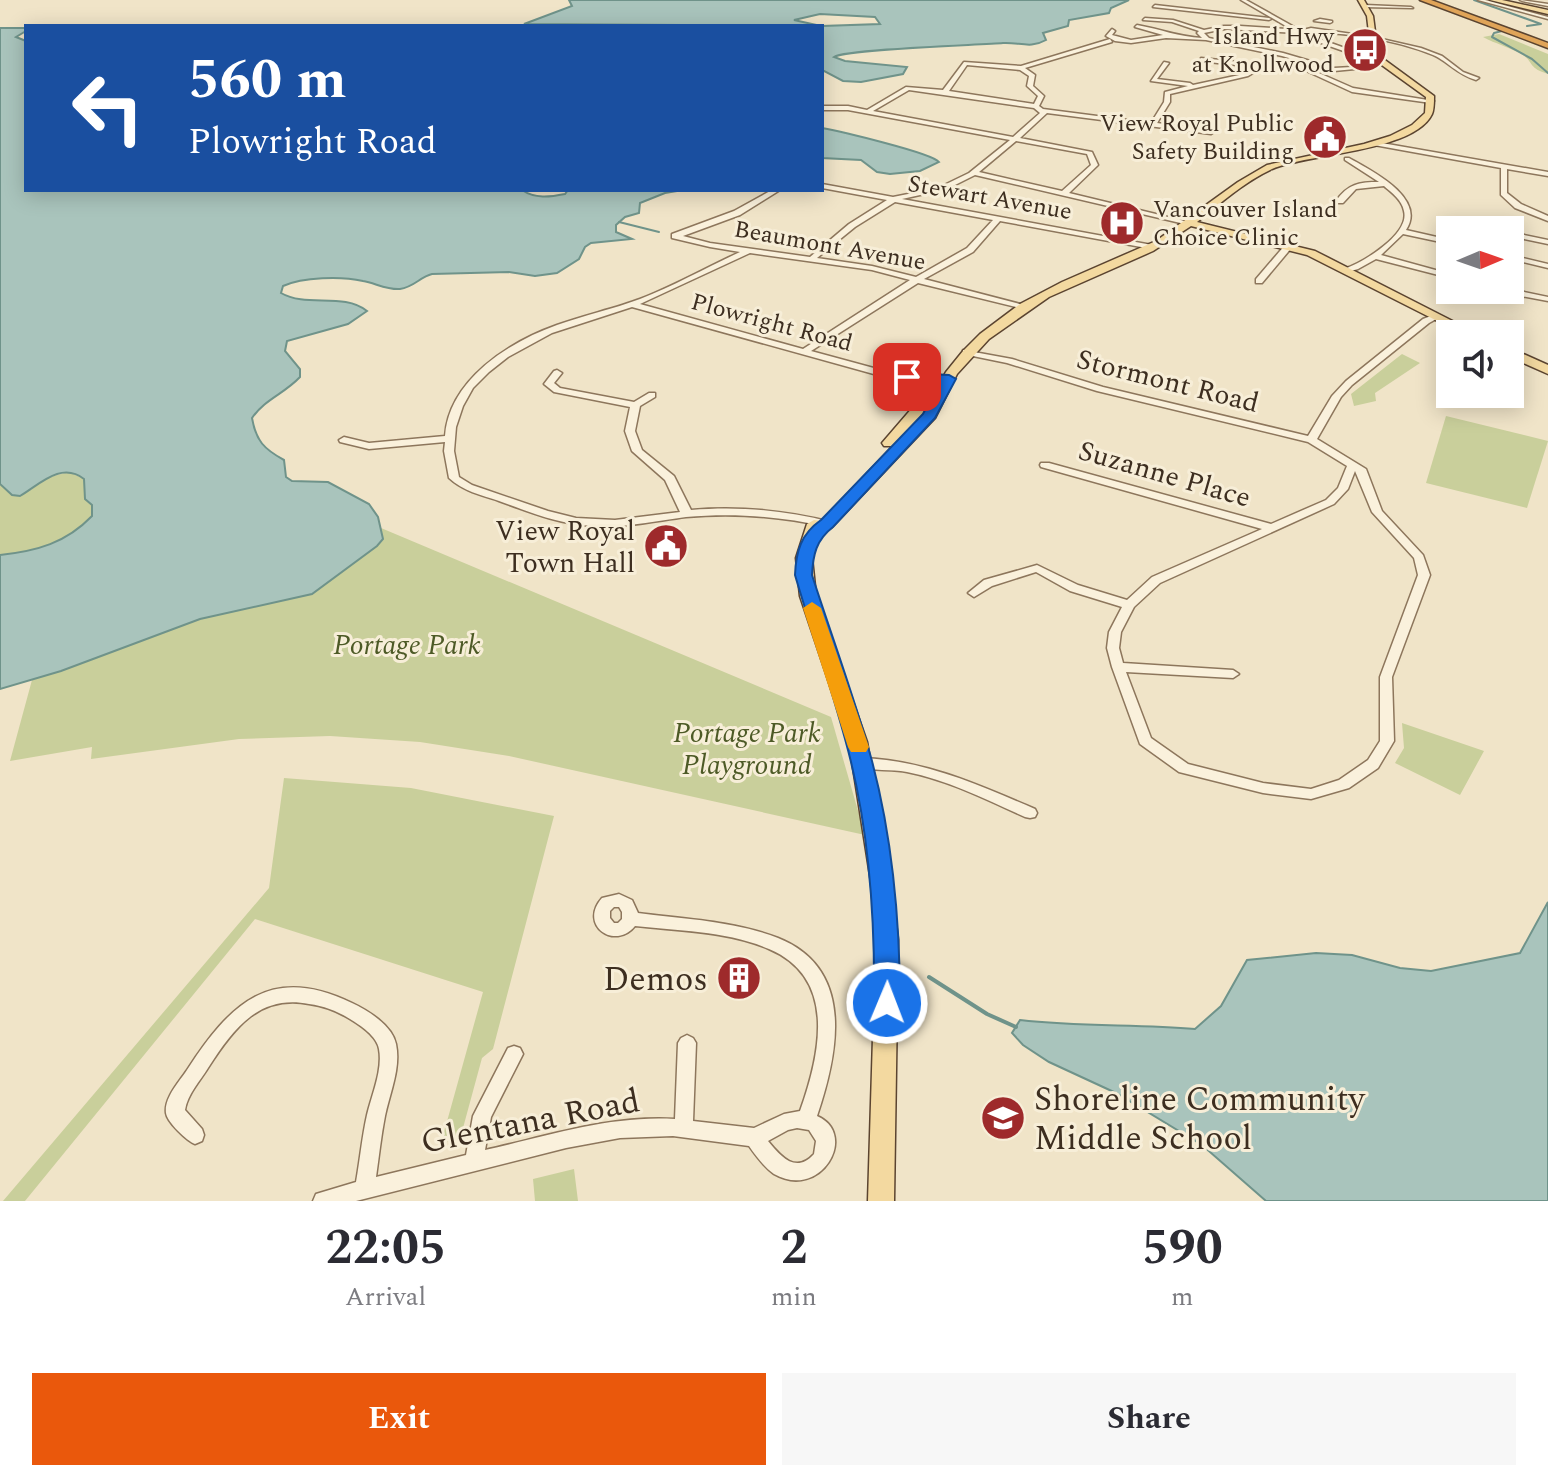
<!DOCTYPE html>
<style>
body{margin:0;font-family:Spectral,serif;background:#f7f7f7;color:#2b2b33;height:100vh;display:flex;flex-direction:column;font-size:30px;white-space:nowrap}
*{box-sizing:border-box;margin:0}
p{font-size:26px;color:#7c7c81}
.icon{flex:none;width:44px;height:44px;fill:none;stroke:currentColor;stroke-width:2;stroke-linecap:round;stroke-linejoin:round}
.map{position:relative;height:1201px;overflow:hidden}
.sheet{display:flex;flex-direction:column;background:#fff;flex:1}
.sheet>*{flex:none}
.hud{position:absolute;left:24px;top:24px;width:800px;height:168px;border-radius:0px;box-shadow:0 4px 20px #0003;background:#1a4fa0;color:#fff;overflow:hidden}
.needle{width:52px;rotate:88deg}
.fabs{position:absolute;left:1436px;top:216px;display:grid;gap:16px}
.fabs a{display:grid;place-items:center;width:88px;height:88px;border-radius:0px;background:#fff;box-shadow:0 4px 20px #0003;font-size:40px}
.pin{position:absolute;display:grid;place-items:center;width:68px;height:68px;color:#fff;margin:-34px;border-radius:16px;box-shadow:0 4px 12px #0006}
.me{position:absolute;width:88px;margin:-44px;rotate:1deg;stroke-linejoin:round;filter:drop-shadow(0 0 6px #0008)}
.turn{display:flex;align-items:center;gap:28px;height:168px;padding:0 32px;font-size:36px}
.turn .icon{width:104px;height:104px;stroke-width:2.5}
.turn b{display:block;font-size:56px;line-height:68px}
.eta{display:flex;justify-content:space-evenly;align-items:center;height:136px;text-align:center}
.eta b{font-size:48px;font-weight:700;line-height:56px}
.button{display:flex;gap:16px;margin-top:auto;padding:16px 32px}
.button a{flex:1;height:92px;border-radius:0px;background:#ea580c;color:#fff;font-size:32px;font-weight:700;line-height:92px;text-align:center}
.button a+a{background:#f7f7f7;color:#2b2b33}
.map>svg:first-child{display:block}
</style>
<div class="map">
<svg width="1548" height="1201" viewBox="0 0 1548 1201">
<rect width="100%" height="100%" fill="#f0e4c8"/>
<g fill="#c9cf9b">
<path d="M1499 34 1548 54V74C1527 68 1534 61 1521 54 1509 47 1496 44 1483 37Z"/>
<polygon points="1402,354 1420,363 1375,393 1376,401 1354,406 1351,394"/>
<polygon points="1446,416 1548,441 1527,508 1426,483"/>
<path d="M69 472 84 479 85 499 92 505V516C65 543 37 551 0 555V484L31 490 46 478Z"/>
<polygon points="381,528 831,717 865,835 509,756 420,742 330,736 239,739 91,759 92,747 10,761 32,680 200,619 312,594 383,539"/>
<polygon points="1402,723 1484,751 1460,795 1395,763 1404,748"/>
<polygon points="284,778 411,788 554,816 493,1049 482,1058 460,1139 441,1143 483,992 255,919 25,1201 3,1201 269,888"/>
<polygon points="574,1169 578,1201 535,1201 533,1179"/>
</g>
<g fill="#a9c4bc" stroke="#6f938a" stroke-width="2">
<path d="M569 0H1129L1111 8 1109 13 1069 20 1068 26 1043 33 1046 40C1030 49 1020 42 1003 43 979 45 846 49 834 57L845 61 907 67 903 74 861 82 843 81 822 70V26L880 24 875 17 820 14 794 20 821 26 524 24 572 6Z"/>
<path d="M0 28H26V31L16 37 26 41V190H522C535 199 550 197 565 194L568 190H683L665 193 640 203 639 213 625 217 616 225V232L632 239 591 243 585 247 579 259 557 273 535 276 509 272 432 274C420 277 414 287 400 289 387 290 375 283 363 281 341 276 303 277 283 286L281 293C307 308 343 292 367 311L348 324 287 341 285 351 300 369V377C284 394 265 399 252 418 256 441 264 449 284 460L286 477 292 481 328 482 369 504 378 517 383 539 377 546 312 594 200 619 61 671 0 689V555C37 551 66 543 92 516V505L85 499 84 479C61 461 39 485 20 496L12 495 0 484Z"/>
<path d="M822 128C839 131 932 153 939 162L920 171 890 174 877 172 861 160 822 158Z"/>
<path d="M1548 902V1201H1266L1202 1145 1116 1093 1049 1062 1023 1045 1012 1033 1020 1020C1079 1027 1137 1024 1195 1029L1221 1006 1247 960 1316 953 1352 955 1400 968 1431 971 1520 953Z"/>
</g>
<g fill="none" stroke-linecap="round" stroke-linejoin="round">
<g stroke="#6f938a" stroke-width="2">
<polyline points="1474,0 1541,24 1527,26"/>
<polyline points="1502,31 1494,33 1492,37 1532,59 1548,73"/>
<polyline points="619,222 659,232"/>
</g>
<polyline stroke="#6f938a" stroke-width="4" points="929,977 987,1014 1016,1027"/>
<g stroke="#8d765c" stroke-width="3">
<g id="minor">
<polygon points="1241,0 1246,0 1296,28 1291,29"/>
<polygon points="1478,0 1485,0 1548,17 1548,19"/>
<polygon points="1520,0 1548,4 1548,6 1522,1"/>
<polygon points="1155,5 1269,18 1271,19 1269,20 1153,7"/>
<polygon points="1365,5 1411,7 1413,8 1363,7"/>
<path d="M1145 18 1173 20 1204 30 1224 26H1240L1303 30 1311 28 1373 37 1421 48 1442 56 1463 72 1479 78 1476 80C1456 74 1449 62 1433 55 1397 40 1342 31 1303 33L1356 52 1365 63 1355 69 1334 71 1282 56 1206 40 1166 38 1131 43 1115 41 1106 36 1112 29 1115 31 1112 35 1131 40 1163 35 1135 27 1137 25C1160 29 1179 37 1202 38L1197 33 1199 31 1172 22 1143 20ZM1224 29 1298 33V35L1352 54 1359 63 1352 67 1334 68 1283 53 1209 38 1204 33Z"/>
<polygon points="1320,19 1332,21 1332,22 1330,23 1314,21"/>
<path d="M1110 39 1112 42 1025 68 1035 75 1033 86 1044 96 1039 106 1043 109 1151 123 1164 102 1165 92 1188 86 1151 81 1164 62 1169 63 1157 79 1190 83 1193 85 1244 74 1255 67 1199 61 1201 58 1259 64 1272 62 1303 66 1353 88 1434 101 1431 103 1352 92 1302 69 1272 66 1263 67 1248 76 1170 94V102L1157 123 1213 131 1214 132 1211 134 1047 113 1020 138 1092 152 1098 165 1069 193 1193 223 1189 225 975 175 947 189 902 199 1152 245 1156 247 1152 249 1000 221 973 252 924 279 1028 306V310L918 283 811 351 881 370 949 376 952 377V381L881 376 632 307 552 333 508 357 489 372 473 388 463 406 456 427 454 451 459 477 472 485 548 511 576 518 615 520 680 512 665 480 632 451 625 431 630 407 554 392 544 384 554 371 557 370 562 373 554 383 560 388 634 402 649 393H655V397L640 406 635 431 642 450 674 476 691 510C739 506 784 510 831 522L833 524 831 526 827 527C780 516 734 513 686 517 655 521 625 528 594 526 561 525 529 512 499 501 481 495 463 491 449 478L444 451 445 442 369 449 340 442 339 440 344 437 369 443 445 436C449 380 509 342 557 325 585 315 613 309 640 299 674 286 707 267 740 252L710 247 672 238V234L734 211 772 190H780L740 215 683 236 710 243 810 257 849 224 887 200 822 188V184L893 197 938 188 969 173 1010 140 848 110H822V106H848L867 110 906 87 943 90 964 62 1021 66ZM967 65 1020 70 1029 76 1027 86 1038 96 1034 104 949 91ZM909 90 1034 108 1040 113 1013 137 873 111ZM1016 141 1087 154 1091 165 1062 191 979 172ZM895 202 993 220 967 248 916 277 872 266 817 258 855 227ZM750 253 872 270 910 280 803 349 640 304Z"/>
<polygon points="1376,142 1548,172 1548,176 1507,169 1507,193 1521,204 1548,216 1548,221 1515,208 1501,195 1501,168 1374,145 1373,144"/>
<path d="M1345 158H1349C1372 171 1427 198 1406 230L1450 240V244L1403 234 1381 255 1450 274V278L1376 259 1358 269 1344 273V269C1364 262 1410 234 1404 211 1402 200 1392 193 1384 186L1356 189 1343 203H1337L1336 201C1348 184 1359 182 1379 182L1345 160Z"/>
<polygon points="1510,232 1548,240 1548,244 1510,236"/>
<polygon points="1286,244 1293,246 1262,283 1256,283 1256,279"/>
<polygon points="1510,255 1548,264 1548,268 1510,259"/>
<polygon points="1510,289 1548,297 1548,301 1500,292 1496,290"/>
<path d="M1436 314 1440 317 1429 323 1352 385 1341 397 1317 439 1366 469 1382 511 1423 555 1430 575 1392 677 1394 741 1378 768 1349 788 1311 799 1263 793 1179 772 1140 744 1112 667 1107 648 1109 632 1122 607 1070 591 1036 572 992 586 974 597 968 593 984 580 1037 565 1078 585 1127 600 1152 577 1262 529 1041 467 1040 465 1041 463H1049L1271 524 1326 500 1338 488 1347 466 1308 442 1097 391 1007 363 963 354V350L1012 359 1103 387 1308 436 1332 396 1346 381 1423 319ZM1355 471 1372 512 1414 558 1418 575 1380 677V741L1368 760 1339 780 1311 789 1263 783 1188 764 1151 738 1126 672 1233 678 1239 674 1233 670 1123 663 1119 648 1121 632 1134 607 1160 583 1334 504 1348 489Z"/>
<path d="M862 758C924 760 979 785 1035 809L1037 813 1035 817 1030 818 1025 817C987 800 948 780 907 772 891 769 873 771 857 767L855 763 857 759Z"/>
<path d="M619 894 632 900 638 913C685 919 734 921 778 938 856 969 838 1054 817 1116 859 1134 821 1201 774 1174 764 1167 756 1156 749 1146L673 1136 620 1138 566 1148 356 1201H313L316 1194 356 1182C360 1160 362 1137 367 1115 372 1094 383 1070 379 1049 377 1036 360 1025 350 1019 337 1011 324 1006 309 1004 259 994 233 1029 208 1068 200 1081 187 1095 185 1110L202 1129 204 1135 202 1141 195 1144C187 1141 167 1122 166 1113 164 1098 179 1082 187 1070 230 1004 270 963 352 1003 367 1010 392 1025 396 1044 401 1068 390 1092 385 1116 381 1136 379 1156 376 1177L466 1155 473 1116 508 1048 514 1046 520 1048 523 1054 491 1117 485 1150C548 1136 610 1115 675 1119L678 1043 681 1038 687 1035 693 1038 696 1043 693 1121 754 1128 784 1114 800 1111C820 1055 838 978 769 949 728 931 678 931 635 926 615 951 578 925 602 898ZM614 907H619L622 912V919L618 923H614L610 918V911ZM797 1128 809 1130 816 1141 814 1154C796 1174 781 1157 768 1141L788 1130Z"/>
</g>
</g>
<g stroke="#5b4430" stroke-width="3">
<g id="major">
<path d="M1358 0H1364L1373 16 1378 55 1434 96C1434 101 1434 110 1432 114 1414 152 1309 153 1272 169 1244 182 1221 203 1197 222L1315 251 1478 334H1463L1307 255 1191 226 1153 251 1049 297 989 339 957 374 935 418 832 527 818 537 812 558 816 596 867 742 891 882 898 940 894 1201H868L876 940 871 882 849 742 800 596 796 558 807 524 814 520 822 521 893 446H884L882 443 913 407 931 398 946 372 963 351 980 334 1020 304 1062 282 1156 241 1238 182 1267 165 1364 144 1390 136 1412 125 1425 113 1426 97 1372 58 1367 16ZM925 411 924 414 898 441 923 413Z"/>
<polygon points="1490,0 1502,0 1548,10 1548,14"/>
<polygon points="1510,348 1548,365 1548,374 1510,357"/>
</g>
</g>
<g stroke="#5b4430" stroke-width="3">
<polygon id="highway" points="1420,0 1431,0 1548,43 1548,48"/>
</g>
<use href="#minor" fill="#faf1dc" fill-rule="evenodd"/>
<use href="#major" fill="#f3d9a0" fill-rule="evenodd"/>
<use href="#highway" fill="#e0a458" fill-rule="evenodd"/>
</g>
<path fill="#1a73e8" stroke="#114b97" stroke-width="2" d="M907 373 949 375 956 379 935 418 833 527C816 540 813 555 812 575 832 637 855 699 872 761 892 837 900 925 900 1003L896 1011 887 1015 878 1011 874 1003C875 923 870 840 851 762 836 699 813 637 795 575 796 551 801 534 821 520L923 414 939 383 902 380 900 377Z"/>
<polygon fill="#f59e0b" points="812,602 821,608 869,747 866,752 851,752 848,747 803,608"/>
<defs>
<g id="bus-disc" transform="scale(2.3)"><circle r="9.5" fill="#9e2a2b" stroke="#f7eed8"/><path d="M-5-6H5V4H4V6H2V4H-2V6H-4V4H-5ZM-3.5-4V0h7V-4ZM-3.5 1.2v1.5H-2V1.2ZM2 1.2v1.5H3.5V1.2Z" fill="#fff"/></g>
<g id="civic-disc" transform="scale(2.3)"><circle r="9.5" fill="#9e2a2b" stroke="#f7eed8"/><path d="M-.6-6.5H3V-4.5H.6V-3L4-1V1h2V6H-6V1h2V-1L-.6-3ZM-1.2 2.5V6h2.4V2.5Z" fill="#fff"/></g>
<g id="hospital-disc" transform="scale(2.3)"><circle r="9.5" fill="#9e2a2b" stroke="#f7eed8"/><path d="M-5-5h3v3.5h4V-5h3V5h-3V1.5h-4V5h-3Z" fill="#fff"/></g>
<g id="building-disc" transform="scale(2.3)"><circle r="9.5" fill="#9e2a2b" stroke="#f7eed8"/><path d="M-4-6H4V6H1V3H-1V6H-4ZM-2.5-4.3h1.7v1.8h-1.7ZM.8-4.3h1.7v1.8H.8ZM-2.5-1h1.7V.8h-1.7ZM.8-1h1.7V.8H.8Z" fill="#fff"/></g>
<g id="school-disc" transform="scale(2.3)"><circle r="9.5" fill="#9e2a2b" stroke="#f7eed8"/><path d="M0-5L7-2L0 1L-7-2ZM-4 1L0 2.5L4 1V4Q0 6-4 4Z" fill="#fff"/></g>
</defs>
<g fill-rule="evenodd">
<use href="#bus-disc" x="1365" y="50"/>
<use href="#civic-disc" x="1325" y="137"/>
<use href="#hospital-disc" x="1122" y="223"/>
<use href="#civic-disc" x="666" y="546"/>
<use href="#building-disc" x="739" y="978"/>
<use href="#school-disc" x="1003" y="1118"/>
</g>
<g text-anchor="middle" stroke-width="6" stroke-linejoin="round" paint-order="stroke">
<g font-size="24" fill="#3d2e20" stroke="#f7eed8" text-anchor="end">
<text x="1334" y="44">Island Hwy<tspan x="1334" dy="28">at Knollwood</tspan></text>
<text x="1294" y="131">View Royal Public<tspan x="1294" dy="28">Safety Building</tspan></text>
<text x="1153" y="217" text-anchor="start">Vancouver Island<tspan x="1153" dy="28">Choice Clinic</tspan></text>
</g>
<g font-size="24" fill="#3d2e20" stroke="#f7eed8">
<text transform="translate(990 197) rotate(10)" y="8">Stewart Avenue</text>
<text transform="translate(830 245) rotate(10)" y="8">Beaumont Avenue</text>
<text transform="translate(772 322) rotate(15)" y="8">Plowright Road</text>
</g>
<g font-size="28" fill="#3d2e20" stroke="#f7eed8">
<text transform="translate(1168 380) rotate(14)" y="10">Stormont Road</text>
<text transform="translate(1165 473) rotate(16)" y="10">Suzanne Place</text>
</g>
<g font-size="28" fill="#3d2e20" stroke="#f7eed8" text-anchor="end">
<text x="635" y="540">View Royal<tspan x="635" dy="32">Town Hall</tspan></text>
</g>
<g font-size="28" font-style="italic" fill="#4d5a26" stroke="#f7eed8">
<text x="407" y="654">Portage Park</text>
<text x="747" y="742">Portage Park<tspan x="747" dy="32">Playground</tspan></text>
</g>
<g font-size="34" fill="#3d2e20" stroke="#f7eed8" text-anchor="end">
<text x="708" y="990">Demos</text>
<text x="1034" y="1110" text-anchor="start">Shoreline Community<tspan x="1034" dy="39">Middle School</tspan></text>
</g>
<g font-size="34" fill="#3d2e20" stroke="#f7eed8">
<text transform="translate(530 1120) rotate(-11)" y="12">Glentana Road</text>
</g>
</g>
</svg>
<div class="fabs">
<a><svg class="needle" viewBox="-14 -14 28 28"><path d="M0-13l5 13h-10z" fill="#e53935"/><path d="M0 13l5-13h-10z" fill="#7c7c81"/></svg></a>
<a><svg class="icon" aria-label="sound" viewBox="0 0 24 24"><path d="M4 9h4l5-4v14l-5-4H4zM17 9q2 3 0 6"/></svg></a>
</div>
<div class="pin" style="left:907px;top:377px;background:#d93025"><svg class="icon" aria-label="arrive" viewBox="0 0 24 24"><path d="M6 21V4h12l-3 4 3 4H6"/></svg></div>
<svg class="me" style="left:887px;top:1003px" viewBox="-20 -20 40 40"><circle r="17" fill="#1a73e8" stroke="#fff" stroke-width="3"/><path d="M0-11L8 9 0 5-8 9z" fill="#fff"/></svg>
<div class="hud">
<div class="turn"><svg class="icon" aria-label="left" viewBox="0 0 24 24"><path d="M17 20v-9H6M10 6l-5 5 5 5"/></svg><div><b>560 m</b>Plowright Road</div></div>
</div>
</div>
<section class="sheet">
<div class="eta">
<div><b>22:05</b><p>Arrival</p></div>
<div><b>2</b><p>min</p></div>
<div><b>590</b><p>m</p></div>
</div>
<div class="button"><a>Exit</a><a>Share</a></div>
</section>
